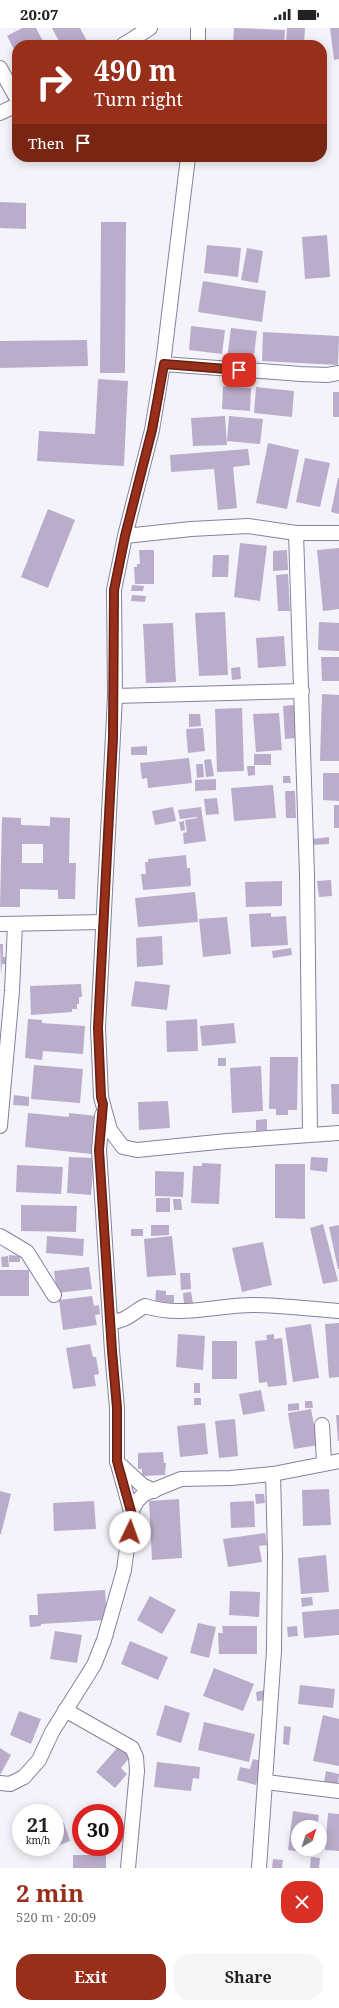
<!DOCTYPE html>
<meta charset="utf-8">
<style>
body{margin:0;font-family:"Noto Serif",serif;background:#f6f6f6;color:#222;height:100vh;display:flex;flex-direction:column;font-size:15px;white-space:nowrap}
*{box-sizing:border-box;margin:0}
p{font-size:13px;color:#767676}
.icon{flex:none;width:22px;height:22px;fill:none;stroke:currentColor;stroke-width:2;stroke-linecap:round;stroke-linejoin:round}
.map{position:relative;height:1840px;overflow:hidden}
.details{display:flex;flex-direction:column;background:#fff;flex:1}
.details>*{flex:none}
.banner{position:absolute;left:12px;top:12px;width:315px;height:122px;border-radius:16px;box-shadow:0 2px 10px #0003;background:#982f1a;color:#fff;overflow:hidden}
.needle{width:26px;rotate:39deg}
.controls{position:absolute;left:291px;top:1792px;display:grid;gap:8px}
.controls a{display:grid;place-items:center;width:36px;height:36px;border-radius:50%;background:#fff;box-shadow:0 2px 10px #0003;font-size:20px}
.speed{position:absolute;left:12px;top:1776px;display:flex;gap:8px;font-size:20px;font-weight:700;text-align:center}
.speed>*{display:grid;place-content:center;width:52px;height:52px;border-radius:50%;background:#fff;box-shadow:0 2px 10px #0003;line-height:1}
.speed small{font-size:10px;font-weight:400}
.speed .limit{border:6px solid #d22;background:#fff;color:#111}
.pin{position:absolute;display:grid;place-items:center;width:34px;height:34px;color:#fff;margin:-17px;border-radius:8px;box-shadow:0 2px 6px #0006}
.me{position:absolute;width:44px;margin:-22px;rotate:3deg;stroke-linejoin:round;filter:drop-shadow(0 0 3px #0008)}
.turn{display:flex;align-items:center;gap:14px;height:84px;padding:0 16px;font-size:18px}
.turn .icon{width:52px;height:52px;stroke-width:2.5}
.turn b{display:block;font-size:28px;line-height:34px}
.then{display:flex;align-items:center;height:38px;padding:0 16px;background:#0003;gap:8px;font-size:15px}
.round{display:grid;place-items:center;flex:none;width:42px;height:42px;border-radius:16px;background:#f6f6f6}
.overview{display:flex;align-items:center;justify-content:space-between;height:68px;padding:0 16px}
h1{font-size:24px;font-weight:700;line-height:30px;color:#982f1a}
.button{display:flex;gap:8px;margin-top:auto;padding:8px 16px}
.button a{flex:1;height:46px;border-radius:16px;background:#982f1a;color:#fff;font-size:16px;font-weight:700;line-height:46px;text-align:center}
.button a+a{background:#f6f6f6;color:#222}
.status{display:flex;justify-content:space-between;align-items:center;height:28px;padding:0 20px;background:#fff;direction:ltr}
.status svg{height:11px;fill:currentColor}
.map>svg:first-child{display:block}
</style>
<div class="status"><b>20:07</b><svg viewBox="0 0 49 12"><path d="M0 12V9h3v3zM5 12V6h3v6zM10 12V3h3v9zM15 12V0h3v12zM26 1h20v11H26zM47 4h2v5h-2z"/></svg></div>
<div class="map">
<svg width="339" height="1840" viewBox="0 0 339 1840">
<rect width="100%" height="100%" fill="#f4f3fa"/>
<g fill="#baadcc" fill-rule="evenodd">
<polygon points="22,0 36,0 45,17 17,17 17,27 7,8"/>
<polygon points="52,0 80,0 87,13 79,17 61,17"/>
<polygon points="234,0 285,2 284,17 233,17"/>
<polygon points="287,0 305,0 304,17 286,17"/>
<polygon points="330,0 339,0 339,31 334,32"/>
<polygon points="0,174 26,175 26,201 0,200"/>
<polygon points="101,194 126,194 125,345 100,345"/>
<polygon points="327,207 330,249 305,251 302,209"/>
<polygon points="207,217 241,220 238,249 204,245"/>
<polygon points="247,220 263,223 258,255 241,252"/>
<polygon points="203,253 266,263 262,294 198,284"/>
<polygon points="191,298 225,302 222,326 189,322"/>
<polygon points="231,300 257,303 253,335 227,331"/>
<polygon points="263,304 339,308 338,337 262,333"/>
<polygon points="87,312 88,338 0,340 0,313"/>
<polygon points="98,351 128,353 124,438 37,433 39,403 95,406"/>
<polygon points="223,358 251,360 250,383 222,381"/>
<polygon points="256,359 294,363 292,389 254,385"/>
<rect x="333" y="364" width="6" height="25"/>
<polygon points="225,388 227,417 193,418 191,390"/>
<polygon points="229,388 263,391 260,416 227,413"/>
<polygon points="268,415 299,422 287,481 256,475"/>
<polygon points="248,421 250,437 233,439 237,480 218,482 214,441 171,444 170,427"/>
<polygon points="305,430 330,435 320,479 296,474"/>
<polygon points="338,450 339,450 339,486 331,484"/>
<polygon points="48,481 75,492 48,560 21,549"/>
<polygon points="240,515 267,518 260,573 234,569"/>
<polygon points="339,520 339,581 323,583 317,522"/>
<polygon points="139,522 154,522 154,556 135,556 134,539 137,539 137,536 140,536"/>
<polygon points="287,522 288,542 273,543 273,523"/>
<polygon points="213,527 229,527 228,549 212,549"/>
<polygon points="288,546 290,583 278,583 276,547"/>
<polygon points="132,557 144,558 143,563 131,563"/>
<polygon points="132,567 146,568 145,574 131,573"/>
<polygon points="225,584 228,647 199,648 195,585"/>
<polygon points="319,594 339,595 339,623 318,622"/>
<polygon points="173,595 176,654 146,655 143,596"/>
<polygon points="284,608 286,638 258,640 256,610"/>
<polygon points="321,629 339,629 339,653 322,653"/>
<polygon points="240,639 241,651 232,652 231,640"/>
<polygon points="322,666 339,667 339,733 320,733"/>
<polygon points="294,677 296,710 285,711 283,678"/>
<polygon points="242,680 244,743 217,744 215,681"/>
<polygon points="279,685 282,722 256,724 253,686"/>
<polygon points="189,686 200,686 201,698 189,699"/>
<polygon points="203,700 205,723 188,725 186,701"/>
<polygon points="147,718 147,727 131,727 131,719"/>
<rect x="254" y="726" width="17" height="11"/>
<polygon points="189,730 192,755 148,760 147,750 142,751 140,735"/>
<polygon points="211,731 214,748 206,749 204,732"/>
<polygon points="196,736 203,736 204,749 197,750"/>
<polygon points="247,738 255,738 255,747 248,748"/>
<polygon points="323,745 339,745 339,773 323,772"/>
<polygon points="283,748 290,748 291,755 283,755"/>
<polygon points="216,751 216,762 195,763 195,752"/>
<polygon points="273,757 276,790 234,793 231,760"/>
<polygon points="285,763 295,763 296,790 286,790"/>
<polygon points="217,770 219,786 206,787 204,771"/>
<rect x="334" y="777" width="5" height="23"/>
<polygon points="173,779 176,793 155,797 152,783"/>
<polygon points="201,779 206,813 184,816 183,805 187,804 185,792 197,790 197,789 180,791 178,782"/>
<path d="M2 789 21 790V797L50 798V789L70 790 69 835H76L75 871H58V862L20 861V879H0ZM22 816H43V835H22Z"/>
<polygon points="184,793 185,802 181,803 179,794"/>
<polygon points="329,809 329,816 313,817 312,811"/>
<polygon points="186,827 187,840 190,840 191,858 143,862 141,846 146,846 145,834 148,834 148,831"/>
<polygon points="331,852 332,868 319,869 317,853"/>
<polygon points="282,853 282,878 246,879 245,854"/>
<polygon points="195,864 198,894 138,899 135,870"/>
<polygon points="271,885 271,889 286,888 288,917 251,919 249,886"/>
<polygon points="227,889 231,926 203,929 199,891"/>
<polygon points="162,908 163,937 137,939 136,910"/>
<polygon points="0,916 3,916 3,929 6,929 6,936 2,936 1,947"/>
<polygon points="291,920 292,927 273,930 272,923"/>
<polygon points="135,953 170,957 167,982 131,978"/>
<polygon points="81,956 82,969 79,969 79,976 77,976 77,981 72,981 72,984 31,987 30,958"/>
<polygon points="28,991 42,992 42,995 85,998 83,1026 43,1023 42,1032 25,1030"/>
<polygon points="197,991 198,1023 167,1024 166,993"/>
<polygon points="234,995 236,1015 202,1018 200,998"/>
<polygon points="270,1029 298,1029 297,1082 288,1082 288,1087 276,1087 276,1081 269,1081"/>
<rect x="218" y="1030" width="8" height="8"/>
<polygon points="34,1037 83,1041 80,1075 31,1071"/>
<polygon points="261,1038 263,1083 232,1085 230,1040"/>
<polygon points="331,1056 339,1056 339,1086 332,1086"/>
<polygon points="14,1067 29,1069 29,1078 13,1077"/>
<polygon points="168,1073 170,1100 139,1102 138,1074"/>
<polygon points="28,1085 69,1089 69,1085 96,1088 92,1126 25,1119"/>
<polygon points="267,1091 267,1102 256,1103 256,1092"/>
<polygon points="69,1129 94,1130 91,1167 67,1165"/>
<polygon points="311,1129 328,1130 327,1144 310,1142"/>
<polygon points="202,1135 221,1136 219,1176 191,1175 193,1138 202,1138"/>
<polygon points="275,1136 305,1136 305,1191 275,1190"/>
<polygon points="17,1137 63,1139 61,1166 16,1164"/>
<polygon points="155,1143 184,1144 183,1169 155,1168"/>
<rect x="156" y="1170" width="14" height="14"/>
<polygon points="173,1171 181,1171 182,1182 174,1182"/>
<polygon points="21,1177 77,1178 76,1204 21,1203"/>
<polygon points="323,1196 338,1253 323,1256 310,1200"/>
<polygon points="151,1197 169,1197 169,1207 151,1208"/>
<polygon points="339,1197 339,1241 338,1241 329,1199"/>
<rect x="131" y="1201" width="12" height="7"/>
<polygon points="47,1208 84,1211 83,1228 46,1225"/>
<polygon points="172,1208 176,1247 147,1249 144,1211"/>
<polygon points="263,1214 272,1257 242,1264 232,1220"/>
<polygon points="9,1227 20,1228 20,1234 9,1234"/>
<polygon points="8,1228 9,1239 2,1239 1,1229"/>
<polygon points="89,1239 92,1261 57,1265 54,1243"/>
<rect x="0" y="1242" width="29" height="26"/>
<polygon points="180,1245 190,1245 191,1261 181,1262"/>
<polygon points="156,1262 166,1263 166,1267 174,1267 174,1279 155,1278"/>
<polygon points="191,1264 193,1275 184,1276 183,1265"/>
<polygon points="92,1268 94,1278 99,1277 100,1286 95,1287 97,1297 63,1302 59,1272"/>
<polygon points="339,1295 339,1349 329,1350 325,1296"/>
<polygon points="311,1296 319,1350 293,1354 285,1300"/>
<polygon points="178,1306 205,1308 203,1342 176,1339"/>
<polygon points="274,1306 274,1311 282,1310 287,1357 268,1359 267,1354 259,1355 255,1313 267,1312 266,1307"/>
<rect x="212" y="1313" width="25" height="38"/>
<polygon points="90,1316 93,1329 96,1329 99,1346 94,1347 96,1358 73,1361 66,1320"/>
<rect x="194" y="1355" width="6" height="10"/>
<polygon points="261,1362 265,1383 243,1387 239,1366"/>
<rect x="194" y="1370" width="7" height="7"/>
<polygon points="305,1373 312,1373 313,1380 305,1380"/>
<polygon points="299,1375 299,1382 288,1383 288,1376"/>
<polygon points="311,1381 318,1417 294,1421 288,1385"/>
<polygon points="336,1387 339,1387 339,1413 338,1413"/>
<polygon points="235,1391 238,1428 219,1430 215,1393"/>
<polygon points="205,1395 208,1426 180,1429 177,1398"/>
<polygon points="163,1424 164,1435 166,1435 165,1447 142,1448 142,1441 138,1441 138,1425"/>
<polygon points="329,1461 331,1497 303,1498 302,1462"/>
<polygon points="0,1463 11,1466 1,1506 0,1506"/>
<polygon points="255,1466 264,1466 265,1475 256,1476"/>
<polygon points="179,1471 182,1530 152,1532 149,1473"/>
<polygon points="94,1473 96,1501 54,1503 53,1475"/>
<polygon points="254,1473 255,1499 231,1500 230,1474"/>
<polygon points="265,1505 267,1517 259,1518 262,1534 228,1539 223,1511"/>
<polygon points="326,1527 329,1564 301,1566 298,1530"/>
<polygon points="105,1562 107,1592 41,1596 41,1598 30,1599 29,1587 38,1587 37,1566"/>
<polygon points="230,1563 260,1564 259,1589 229,1587"/>
<polygon points="150,1568 176,1582 162,1606 137,1592"/>
<polygon points="312,1569 313,1577 302,1579 301,1570"/>
<polygon points="339,1581 339,1607 304,1610 302,1584"/>
<polygon points="198,1595 216,1599 209,1630 190,1625"/>
<polygon points="222,1598 257,1598 257,1626 219,1626 218,1605 223,1605"/>
<polygon points="297,1598 298,1608 288,1609 287,1599"/>
<polygon points="55,1603 82,1607 77,1635 50,1631"/>
<polygon points="130,1613 168,1629 158,1652 121,1636"/>
<polygon points="214,1640 254,1656 243,1683 203,1668"/>
<polygon points="300,1657 335,1661 333,1680 298,1676"/>
<polygon points="265,1662 266,1672 257,1673 256,1664"/>
<polygon points="165,1677 190,1685 181,1715 156,1707"/>
<polygon points="19,1683 41,1691 31,1716 10,1707"/>
<polygon points="323,1687 339,1691 339,1738 313,1733"/>
<polygon points="204,1694 255,1706 249,1734 198,1722"/>
<polygon points="284,1698 291,1699 289,1717 283,1716"/>
<polygon points="118,1719 130,1729 121,1740 127,1746 115,1760 96,1744"/>
<polygon points="0,1720 11,1727 0,1747"/>
<polygon points="253,1731 261,1733 256,1757 237,1752 240,1739 250,1741"/>
<polygon points="157,1734 200,1739 199,1751 193,1750 191,1763 154,1759"/>
<polygon points="326,1743 339,1746 338,1757 324,1754"/>
<polygon points="293,1783 319,1787 317,1799 298,1799 298,1821 314,1821 314,1826 288,1822"/>
<polygon points="328,1785 339,1786 339,1823 325,1822"/>
<polygon points="64,1795 70,1813 55,1819 55,1798"/>
<polygon points="34,1819 54,1819 42,1824 41,1820 35,1822"/>
<rect x="73" y="1827" width="33" height="13"/>
<polygon points="311,1829 320,1830 319,1840 310,1840"/>
<polygon points="273,1831 283,1832 282,1840 272,1840"/>
</g>
<g fill="none" stroke-linecap="round" stroke-linejoin="round">
<g stroke="#87819f" stroke-width="16">
<g id="minor">
<polyline points="123,17 150,0"/>
<polyline points="198,17 198,0"/>
<polyline points="0,40 17,71"/>
<polyline points="0,85 17,77"/>
<polyline points="188,129 163,336 152,402 125,508 114,562 115,668 98,1000 101,1069 110,1102 123,1119 137,1122 227,1113 339,1105"/>
<polyline points="163,336 301,346 327,347 339,345"/>
<polyline points="296,505 307,847 310,1106"/>
<polyline points="125,508 191,501 248,498 296,505 339,505"/>
<polyline points="115,668 302,663"/>
<polyline points="0,896 103,894"/>
<polyline points="102,1087 99,1122 112,1323 117,1380 117,1433 132,1487"/>
<polyline points="0,1098 12,963 15,896"/>
<polyline points="0,1208 27,1224 54,1267"/>
<path d="M110 1293C125 1295 133 1284 145 1278 181 1290 216 1277 253 1277 281 1277 310 1281 339 1283"/>
<polyline points="322,1397 324,1434"/>
<polyline points="117,1434 142,1457 154,1463"/>
<polyline points="65,1682 132,1720 136,1729 137,1743 128,1840"/>
<polyline points="266,1754 339,1763"/>
<polyline points="0,1755 10,1756 24,1749 39,1732 52,1704 94,1637 104,1612 124,1542 132,1482 137,1473 144,1466 181,1451 231,1450 273,1446 339,1433"/>
<polyline points="259,1840 274,1623 275,1526 273,1446"/>
</g>
</g>
<use href="#minor" stroke="#fff" stroke-width="14"/>
</g>
<g fill="none" stroke-linecap="round" stroke-linejoin="round">
<g stroke="#631f11" stroke-width="10">
<polyline id="route" points="130,1504 132,1487 117,1433 117,1380 112,1323 99,1122 103,1076 101,1069 98,1000 113,710 114,562 125,508 152,402 164,336 239,342"/>
</g>
<use href="#route" stroke="#982f1a" stroke-width="7"/>
</g>
</svg>
<div class="controls">
<a><svg class="needle" viewBox="-14 -14 28 28"><path d="M0-13l5 13h-10z" fill="#e53935"/><path d="M0 13l5-13h-10z" fill="#767676"/></svg></a>
</div>
<div class="speed"><div>21<small>km/h</small></div><div class="limit">30</div></div>
<div class="pin" style="left:239px;top:342px;background:#d93025"><svg class="icon" aria-label="arrive" viewBox="0 0 24 24"><path d="M6 21V4h12l-3 4 3 4H6"/></svg></div>
<svg class="me" style="left:130px;top:1504px" viewBox="-20 -20 40 40"><circle r="19" fill="#fff"/><path d="M0-13L10 11 0 6-10 11z" fill="#982f1a"/></svg>
<div class="banner">
<div class="turn"><svg class="icon" aria-label="right" viewBox="0 0 24 24"><path d="M7 20v-9h11M14 6l5 5-5 5"/></svg><div><b>490 m</b>Turn right</div></div>
<div class="then">Then<svg class="icon" aria-label="arrive" viewBox="0 0 24 24"><path d="M6 21V4h12l-3 4 3 4H6"/></svg></div>
</div>
</div>
<section class="details">
<div class="overview"><div><h1>2 min</h1><p>520 m · 20:09</p></div><a class="round" style="background:#d93025;color:#fff"><svg class="icon" aria-label="close" viewBox="0 0 24 24"><path d="M6 6l12 12M18 6L6 18"/></svg></a></div>
<div class="button"><a>Exit</a><a>Share</a></div>
</section>
